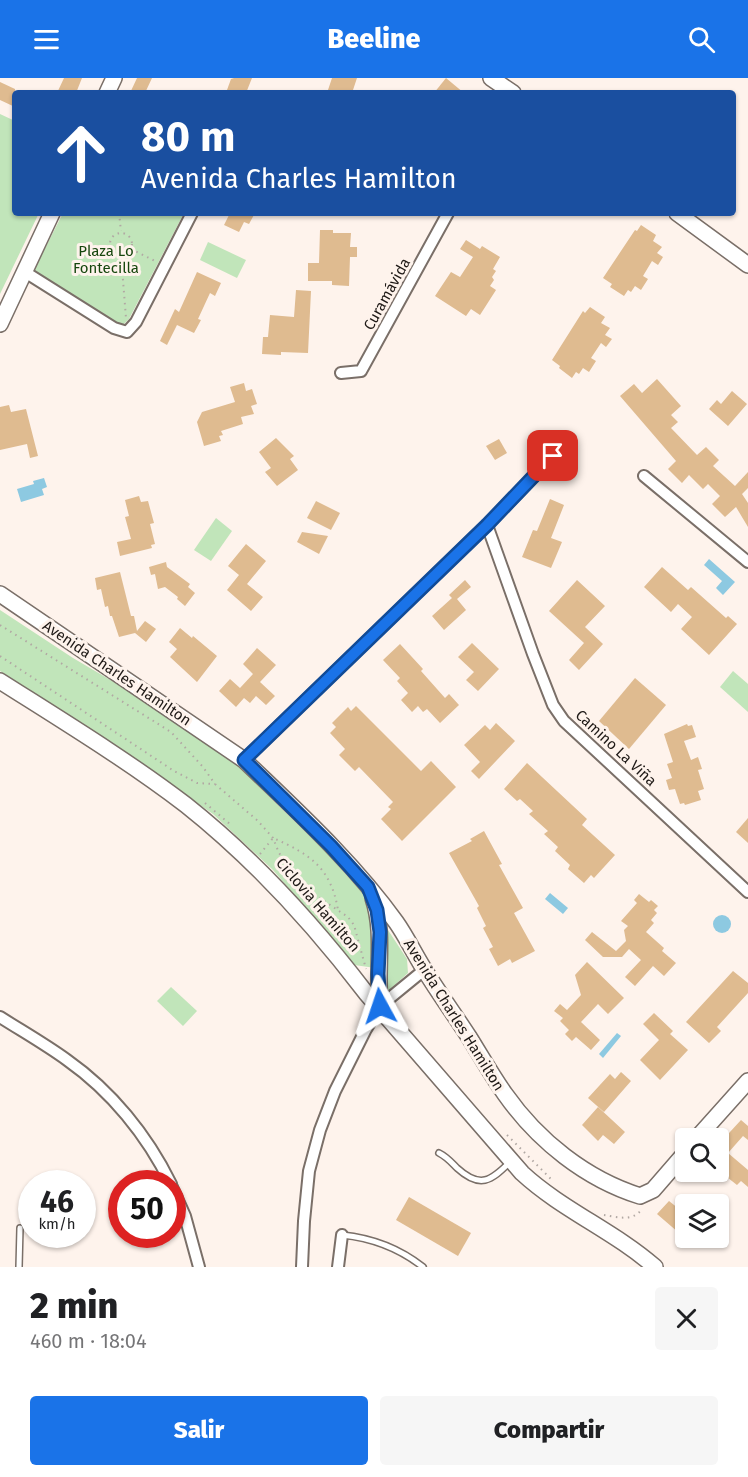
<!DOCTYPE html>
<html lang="es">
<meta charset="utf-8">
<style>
body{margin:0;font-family:"Fira Sans",sans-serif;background:#f6f6f6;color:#202124;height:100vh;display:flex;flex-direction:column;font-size:22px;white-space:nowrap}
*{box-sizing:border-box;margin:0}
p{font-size:20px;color:#757577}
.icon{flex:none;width:33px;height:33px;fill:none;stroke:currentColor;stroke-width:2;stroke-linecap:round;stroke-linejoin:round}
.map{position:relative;height:1189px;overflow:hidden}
.panel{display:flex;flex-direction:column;background:#fff;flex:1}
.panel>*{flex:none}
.hud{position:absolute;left:12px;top:12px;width:724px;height:126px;border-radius:6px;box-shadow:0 2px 4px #0004;background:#1a4fa0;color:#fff;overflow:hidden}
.fabs{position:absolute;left:675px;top:1050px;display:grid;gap:12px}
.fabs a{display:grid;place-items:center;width:54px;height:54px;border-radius:6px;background:#fff;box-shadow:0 2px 4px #0004;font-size:30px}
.speed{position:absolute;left:18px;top:1092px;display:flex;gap:12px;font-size:30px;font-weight:700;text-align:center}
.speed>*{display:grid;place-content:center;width:78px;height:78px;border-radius:50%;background:#fff;box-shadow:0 2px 4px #0004;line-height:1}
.speed small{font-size:15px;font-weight:400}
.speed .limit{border:9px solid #d22;background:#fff;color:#111}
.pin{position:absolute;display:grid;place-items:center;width:51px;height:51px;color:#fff;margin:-26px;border-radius:12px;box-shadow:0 3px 9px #0006}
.me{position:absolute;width:66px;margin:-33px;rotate:355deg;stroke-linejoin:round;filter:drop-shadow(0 0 4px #0008)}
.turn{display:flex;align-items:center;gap:21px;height:126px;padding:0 30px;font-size:27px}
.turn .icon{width:78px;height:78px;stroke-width:2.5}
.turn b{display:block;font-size:42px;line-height:51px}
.round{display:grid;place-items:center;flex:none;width:63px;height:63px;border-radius:6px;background:#f6f6f6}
.overview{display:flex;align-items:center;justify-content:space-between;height:102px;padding:0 30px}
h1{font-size:36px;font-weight:800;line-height:45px}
.action{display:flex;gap:12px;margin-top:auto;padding:12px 30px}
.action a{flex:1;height:69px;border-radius:6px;background:#1a73e8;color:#fff;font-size:24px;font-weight:800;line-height:69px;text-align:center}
.action a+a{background:#f6f6f6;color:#202124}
header{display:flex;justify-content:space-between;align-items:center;height:78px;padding:0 30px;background:#1a73e8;color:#fff;font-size:27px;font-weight:800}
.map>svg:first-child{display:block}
</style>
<header><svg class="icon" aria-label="menu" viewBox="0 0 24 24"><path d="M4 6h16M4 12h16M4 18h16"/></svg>Beeline<svg class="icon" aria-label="search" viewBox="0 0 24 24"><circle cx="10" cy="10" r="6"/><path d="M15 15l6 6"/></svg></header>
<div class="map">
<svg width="748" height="1189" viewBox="0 0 748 1189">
<rect width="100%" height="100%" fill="#fef3ec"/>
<g fill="#c1e5ba">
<polygon points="0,36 15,43 15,135 39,135 0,216"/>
<polygon points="63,135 184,135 129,241 124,246 116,245 34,192"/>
<polygon points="208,164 246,182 237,200 200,182"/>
<polygon points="216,440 232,453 211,483 194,472"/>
<polygon points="0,532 73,580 199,654 236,686 326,774 367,820 407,881 408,895 388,913 385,913 383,891 354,887 273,792 213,736 129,678 0,593"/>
<polygon points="733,593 748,606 748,634 720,609"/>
<polygon points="171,909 197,933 183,948 157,923"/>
</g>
<g fill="#8dc9e1">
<polygon points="44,400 47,409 42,411 44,417 21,424 17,411 34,406 33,403"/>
<polygon points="709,481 735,504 723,517 716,510 722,503 704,487"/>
<polygon points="550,815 568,830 563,836 545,821"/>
<circle cx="722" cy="846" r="9"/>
<polygon points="617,955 621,958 603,980 599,976"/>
</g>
<g fill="#dfbb90">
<polygon points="64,0 82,0 76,15 57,15"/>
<polygon points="137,0 152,0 145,15 130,15"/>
<polygon points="234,0 252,0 246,15 236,15 227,12 231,1"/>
<polygon points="332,0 357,0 352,15 327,15"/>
<polygon points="446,0 464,15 434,15"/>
<polygon points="0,4 15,11 15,29 0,22"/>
<polygon points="226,135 255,135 249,146 244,144 239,154 224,147 229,137"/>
<polygon points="641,147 656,157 653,163 662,169 657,175 663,179 658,187 652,183 643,198 648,201 641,212 635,208 631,214 628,212 624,218 610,209 612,206 603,200 635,152 637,153"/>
<polygon points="320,152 333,152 333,155 351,155 350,169 357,169 357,179 350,179 349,208 332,207 332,203 308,203 308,185 319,185"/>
<polygon points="466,162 480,171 482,168 500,179 493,191 496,193 492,199 494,202 490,208 496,212 480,237 471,231 466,238 435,218 451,194 460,199 473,179 460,171"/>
<polygon points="197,194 221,205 215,218 210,215 198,241 201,242 194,255 177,247 167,267 160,263 175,231 179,234"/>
<polygon points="296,212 311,213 308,275 281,274 281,277 262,276 263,259 268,259 270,237 294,239"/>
<polygon points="590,229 605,239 601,245 610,250 605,257 612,261 606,269 601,265 591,280 596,283 589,294 583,290 579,296 576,294 572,300 559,290 560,288 552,282 583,233 585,235"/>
<polygon points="657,301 681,328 671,337 678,344 671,350 697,377 706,369 719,382 713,388 735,408 748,394 748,410 742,416 748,425 748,449 736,429 725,439 712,426 720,418 708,406 703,411 689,397 682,405 668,391 676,383 620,318 634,306 642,315"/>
<polygon points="244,305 246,313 252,311 257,326 251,328 254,336 241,339 243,346 221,353 223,357 219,358 221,363 204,368 197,344 202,334 235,324 230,309"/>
<polygon points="732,313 747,326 728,348 709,331 717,322 721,326"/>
<polygon points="9,327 11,334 26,331 38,378 30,380 27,366 0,372 0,329"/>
<polygon points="276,360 294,378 290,381 298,392 277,408 265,394 271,390 259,374"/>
<polygon points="499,361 507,375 495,382 486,368"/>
<polygon points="139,418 141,424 148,423 154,445 150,446 155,466 151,467 152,470 120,478 117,464 131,461 125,439 129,438 125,422"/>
<polygon points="550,421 564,427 551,460 562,464 551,490 522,479 533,452 537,453"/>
<polygon points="316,423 340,435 331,452 307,440"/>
<polygon points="302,454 328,458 319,476 297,464"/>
<polygon points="246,466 266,483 247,506 263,519 251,533 227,512 239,497 228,488"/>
<polygon points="166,484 167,489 190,506 188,509 195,515 185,528 177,521 178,519 165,509 158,511 155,496 151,497 149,489"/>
<polygon points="662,489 688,512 691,509 726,540 728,538 737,546 709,577 681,551 692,539 678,526 671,534 644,509"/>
<polygon points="120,494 131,538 134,538 137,553 145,543 156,551 146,564 135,555 119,559 112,538 110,538 108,528 105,529 101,511 97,512 95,500"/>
<polygon points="465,502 471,509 457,521 466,532 444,552 432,538 452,520 449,517"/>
<polygon points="577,502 605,528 585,549 603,566 579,592 569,582 584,565 549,533"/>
<polygon points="180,550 192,560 193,558 217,578 197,604 170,579 177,571 169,564"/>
<polygon points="472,565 499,591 478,613 466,602 474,594 458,579"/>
<polygon points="400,566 423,591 421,593 445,620 449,616 459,627 440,645 427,631 423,634 418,628 412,634 401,622 408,615 397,603 400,600 383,582"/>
<polygon points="257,570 276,587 260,604 275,618 266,627 256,618 250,625 244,620 236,629 219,613 230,601 240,610 253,596 243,586"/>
<polygon points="635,600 666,627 629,671 599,643"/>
<polygon points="356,628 421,693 431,683 456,709 402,763 381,741 391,731 388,729 393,724 359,689 355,693 339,677 345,671 330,655 336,649 332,645 348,629 351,633"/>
<polygon points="496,645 515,663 479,701 471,693 480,684 464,667 485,647 490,652"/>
<polygon points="687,646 688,648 692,647 696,659 684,663 691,682 698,679 702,691 698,692 704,711 698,713 701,722 685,727 684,725 680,726 675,711 669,712 666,702 672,700 667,686 673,684 664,656"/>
<polygon points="527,685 587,741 582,747 615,777 594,800 591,797 584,805 568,791 570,787 555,773 558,769 544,756 548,753 529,736 533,733 520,721 517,723 504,711"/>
<polygon points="748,740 748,765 736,754"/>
<polygon points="484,753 502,786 499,787 523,830 514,835 535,873 512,885 510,881 498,888 489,871 493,869 483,850 486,848 477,830 479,828 449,775 472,763 470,761"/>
<polygon points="639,816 649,824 651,822 658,828 654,832 657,835 651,842 654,845 646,854 664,870 662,873 676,885 664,898 653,888 635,908 625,899 641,882 629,871 622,879 603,879 585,862 592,854 616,873 626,863 624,852 628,848 621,843 637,825 634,822"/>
<polygon points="587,884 624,920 608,936 598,926 581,944 600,962 591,972 576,959 572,963 565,956 569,952 560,943 563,940 554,933 560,926 567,932 581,917 575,897"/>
<polygon points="733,893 748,905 748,915 717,949 721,953 709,965 686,944"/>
<polygon points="654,935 673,953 670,956 688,972 660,1002 640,982 659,962 643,946"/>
<polygon points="621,994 631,1003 604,1034 588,1020 610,996 615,1001"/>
<polygon points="598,1029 625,1054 614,1066 603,1057 598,1063 582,1047"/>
<polygon points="741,1042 748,1048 748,1062 743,1058 728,1075 748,1092 748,1109 741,1103 737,1107 718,1092 718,1067"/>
<polygon points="409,1119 471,1155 458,1178 396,1142"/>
<polygon points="669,1123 679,1131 686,1123 686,1161 657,1136"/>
</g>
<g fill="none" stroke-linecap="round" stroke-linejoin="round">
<g stroke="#7a6f68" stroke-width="8">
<g id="lane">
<path d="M439 1075C447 1079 451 1084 457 1090 480 1111 491 1103 510 1084"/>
<path d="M342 1157C372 1160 399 1170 423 1189"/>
<polyline points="19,1189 20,1150"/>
</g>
</g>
<g stroke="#7a6f68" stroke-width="14">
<g id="street">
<polyline points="25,194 114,250 127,254 136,244 192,135"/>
<polyline points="341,295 361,293 448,135"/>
<polyline points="644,398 748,484"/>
<polyline points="487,447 533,576 553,627 564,643 748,814"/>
<polyline points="244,682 487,447 570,361"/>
<path d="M0 939C22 953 45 966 67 982 111 1013 147 1057 171 1106"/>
<polyline points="172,1109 185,1138 199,1189"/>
<polyline points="302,1189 304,1143 309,1093 320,1052 335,1013 365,953 380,928 424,892"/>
<polyline points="338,1189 342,1157"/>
</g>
</g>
<g stroke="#7a6f68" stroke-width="18">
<g id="secondary">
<polyline points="491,0 513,15"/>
<polyline points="107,15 114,0"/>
<polyline points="677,135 748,187"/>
<polyline points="0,246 52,135"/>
<path d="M0 516 244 682C297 733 353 784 396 844 406 858 414 875 424 891 438 914 454 936 469 959 481 978 492 998 505 1016 538 1063 586 1101 640 1118L653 1112 686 1074"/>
<path d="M0 603C63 643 127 682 186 727 254 781 314 847 366 915L522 1095C562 1132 614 1153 655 1189"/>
<path d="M373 820C385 856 376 891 380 928"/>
<polyline points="697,1060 748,1003"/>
</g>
</g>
<g stroke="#b1a8a3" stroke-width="2" stroke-dasharray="1.5 4.5" stroke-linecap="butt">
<polyline points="119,135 121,153"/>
<circle cx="121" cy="166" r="11"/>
<polyline points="131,171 155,183"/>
<polyline points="121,177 126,240"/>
<polyline points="0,547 171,654 203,689 215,706 258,743 273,760 279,775 308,812 348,839 354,847 366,891"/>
<polyline points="0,578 174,693 197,705 215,706"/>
<polyline points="205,725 231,747"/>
<path d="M260 776 273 760C310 776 331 790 338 832"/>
<polyline points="507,1057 552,1102"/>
<path d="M604 1137C617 1139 633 1144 642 1131"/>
</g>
<use href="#lane" stroke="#fff" stroke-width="5"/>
<use href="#street" stroke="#fff" stroke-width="10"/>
<use href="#secondary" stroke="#fff" stroke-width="15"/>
</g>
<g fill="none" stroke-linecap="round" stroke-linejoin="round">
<g stroke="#114b97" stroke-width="15">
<polyline id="route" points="380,928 378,896 380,854 377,832 368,809 331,768 244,682 487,447 553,378"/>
</g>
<use href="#route" stroke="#1a73e8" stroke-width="10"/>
</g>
<g text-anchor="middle" stroke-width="6" stroke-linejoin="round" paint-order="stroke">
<g font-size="15" fill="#16460d" stroke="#fef3ec">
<text x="106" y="178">Plaza Lo<tspan x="106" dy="17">Fontecilla</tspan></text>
</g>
<g font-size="15" fill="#1e1916" stroke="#fef3ec">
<text transform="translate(387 216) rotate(-61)" y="5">Curamávida</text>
<text transform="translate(117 595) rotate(34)" y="5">Avenida Charles Hamilton</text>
<text transform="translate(616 670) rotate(43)" y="5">Camino La Viña</text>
<text transform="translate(318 827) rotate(49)" y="5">Ciclovia Hamilton</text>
<text transform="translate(454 937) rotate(58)" y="5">Avenida Charles Hamilton</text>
</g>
</g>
</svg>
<div class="fabs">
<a><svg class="icon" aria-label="search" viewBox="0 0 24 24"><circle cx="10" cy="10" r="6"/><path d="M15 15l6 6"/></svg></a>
<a><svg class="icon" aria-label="layers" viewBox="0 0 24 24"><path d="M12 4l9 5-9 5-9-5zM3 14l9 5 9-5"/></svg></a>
</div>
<div class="speed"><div>46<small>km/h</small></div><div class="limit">50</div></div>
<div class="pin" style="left:553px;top:378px;background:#d93025"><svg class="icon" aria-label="arrive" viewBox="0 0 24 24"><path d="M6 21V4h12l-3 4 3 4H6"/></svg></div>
<svg class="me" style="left:380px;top:928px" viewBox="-20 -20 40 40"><path d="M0-17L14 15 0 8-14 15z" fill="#1a73e8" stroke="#fff" stroke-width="4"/></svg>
<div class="hud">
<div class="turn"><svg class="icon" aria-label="ahead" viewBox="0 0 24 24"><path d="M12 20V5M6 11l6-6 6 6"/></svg><div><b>80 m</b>Avenida Charles Hamilton</div></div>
</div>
</div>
<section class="panel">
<div class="overview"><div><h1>2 min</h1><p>460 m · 18:04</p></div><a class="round"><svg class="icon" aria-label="close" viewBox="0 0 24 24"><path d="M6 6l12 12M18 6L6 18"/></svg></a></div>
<div class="action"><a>Salir</a><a>Compartir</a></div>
</section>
